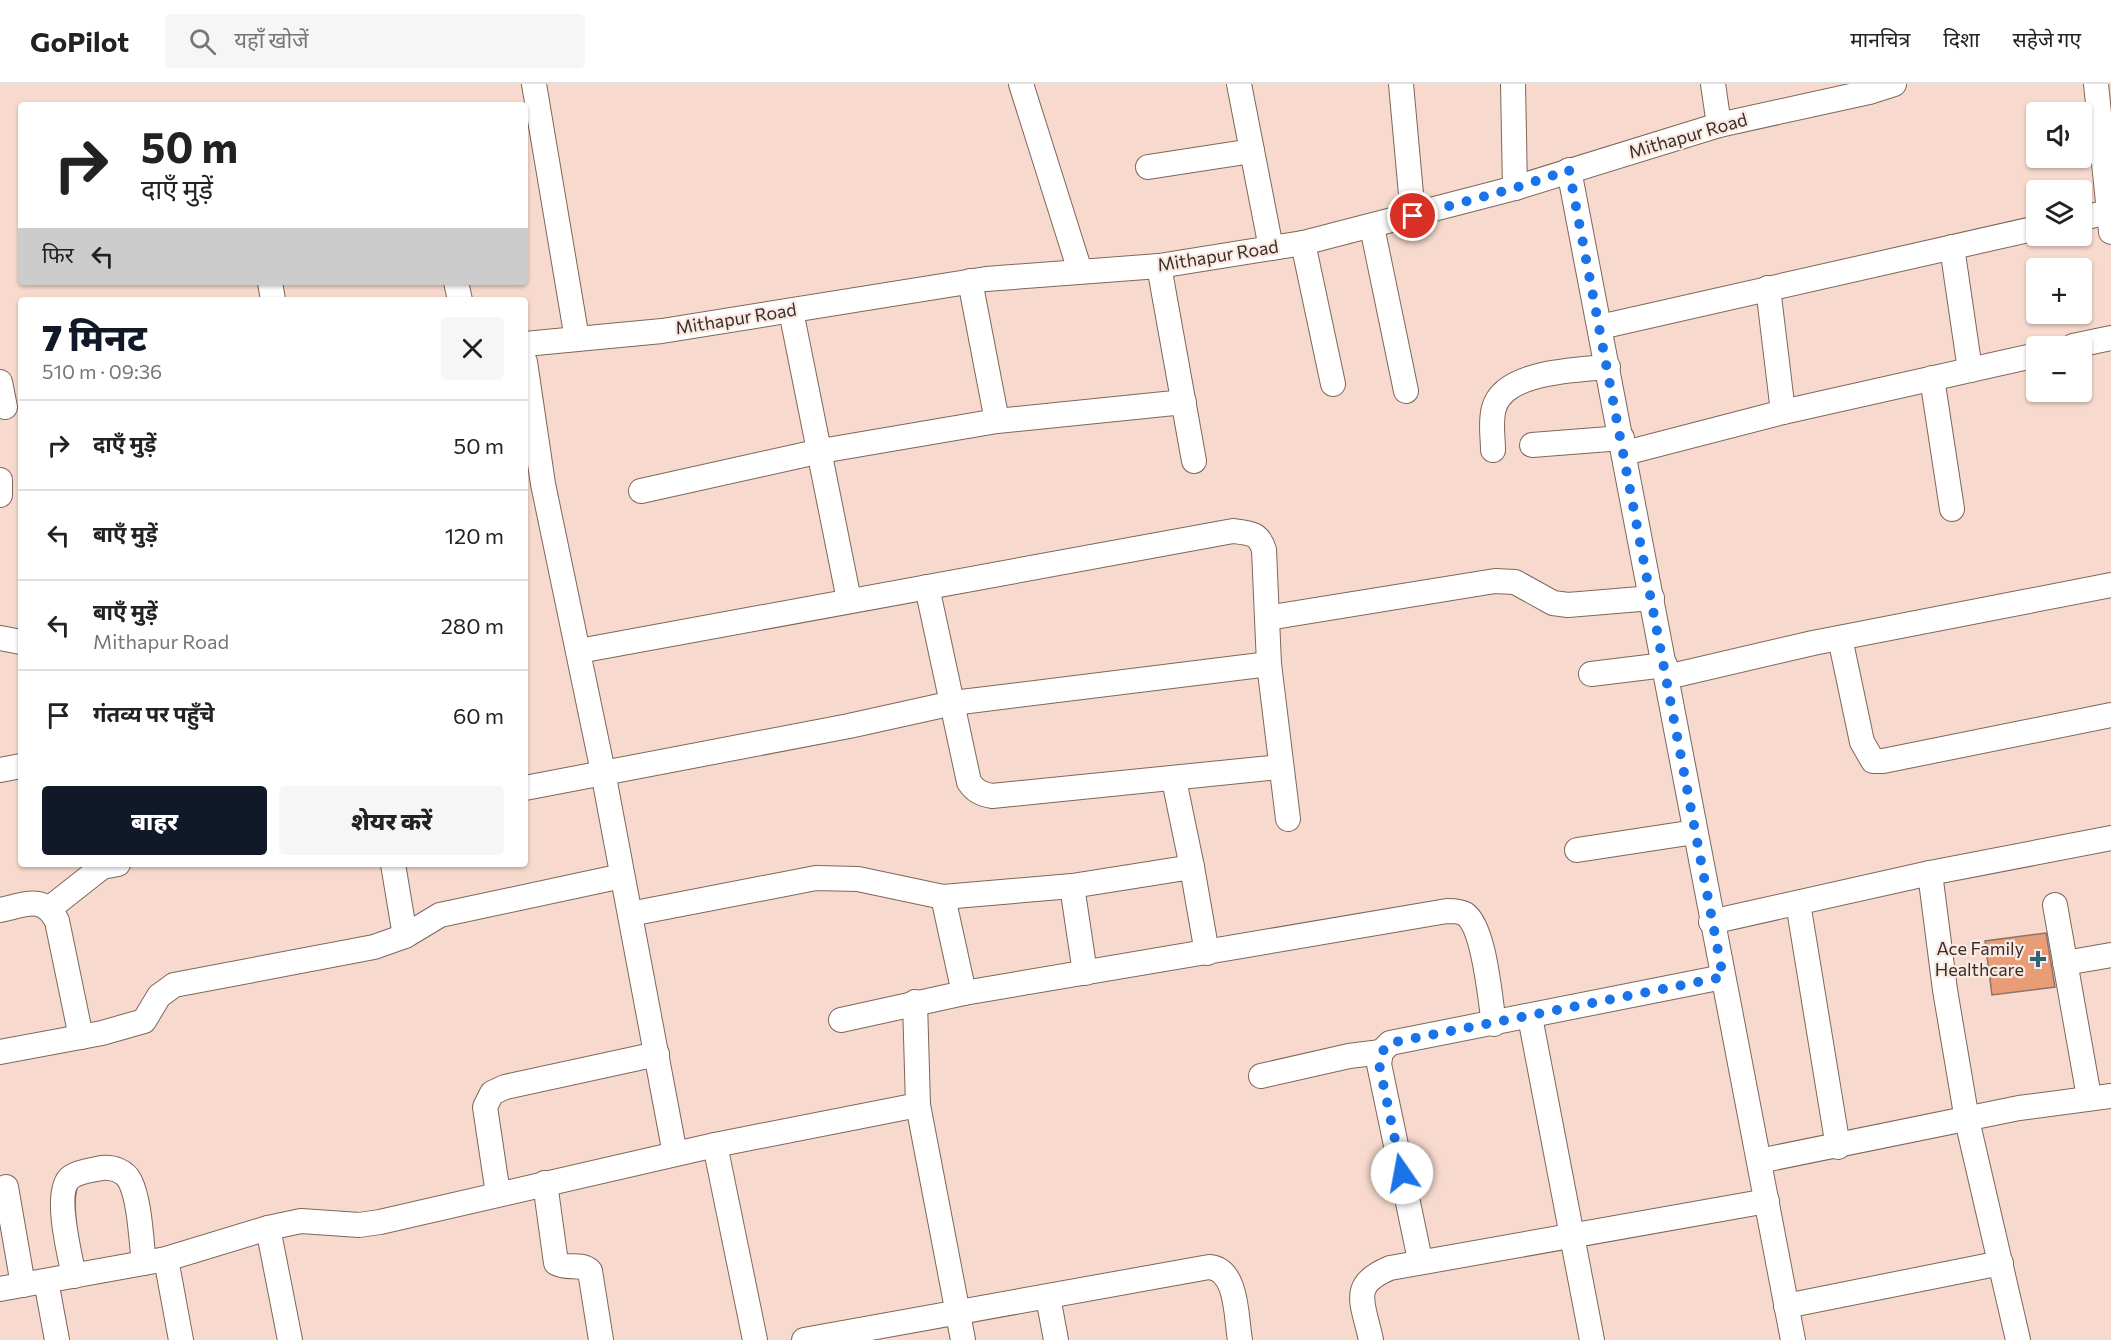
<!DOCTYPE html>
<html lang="hi">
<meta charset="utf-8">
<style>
body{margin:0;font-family:Commissioner,"Noto Sans Devanagari",sans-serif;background:#f6f6f6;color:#222;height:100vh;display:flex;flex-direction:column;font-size:22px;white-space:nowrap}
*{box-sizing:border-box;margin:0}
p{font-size:20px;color:#767676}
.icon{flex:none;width:33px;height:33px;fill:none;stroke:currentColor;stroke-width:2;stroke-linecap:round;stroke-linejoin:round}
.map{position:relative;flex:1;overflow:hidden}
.panel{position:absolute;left:18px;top:213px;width:510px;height:570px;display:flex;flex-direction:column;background:#fff;border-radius:6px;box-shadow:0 2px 4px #0004}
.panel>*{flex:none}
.banner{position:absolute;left:18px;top:18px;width:510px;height:183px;border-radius:6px;box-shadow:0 2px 4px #0004;background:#fff;color:#222;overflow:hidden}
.fabs{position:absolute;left:2026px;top:18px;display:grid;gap:12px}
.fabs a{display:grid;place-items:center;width:66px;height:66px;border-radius:6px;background:#fff;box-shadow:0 2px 4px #0004;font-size:30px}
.pin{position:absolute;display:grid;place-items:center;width:51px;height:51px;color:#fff;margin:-26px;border:3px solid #fff;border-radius:50%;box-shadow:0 2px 6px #0007}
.me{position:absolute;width:66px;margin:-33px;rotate:348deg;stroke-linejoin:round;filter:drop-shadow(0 0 4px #0008)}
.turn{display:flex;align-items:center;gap:21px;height:126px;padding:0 24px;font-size:27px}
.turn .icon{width:78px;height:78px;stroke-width:2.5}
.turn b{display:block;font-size:42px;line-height:51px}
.then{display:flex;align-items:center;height:57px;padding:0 24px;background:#0003;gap:12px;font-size:22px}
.round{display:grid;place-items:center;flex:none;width:63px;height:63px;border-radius:6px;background:#f6f6f6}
.summary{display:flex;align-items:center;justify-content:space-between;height:102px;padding:0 24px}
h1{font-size:36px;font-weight:800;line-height:45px;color:#111827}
.cta{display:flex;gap:12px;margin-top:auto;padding:12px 24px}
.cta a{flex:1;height:69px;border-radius:6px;background:#111827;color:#fff;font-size:24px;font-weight:800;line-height:69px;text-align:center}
.cta a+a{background:#f6f6f6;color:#222}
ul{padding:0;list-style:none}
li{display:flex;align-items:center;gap:18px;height:90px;padding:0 24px;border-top:2px solid #e0e0e0}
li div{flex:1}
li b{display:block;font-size:22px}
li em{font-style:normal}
header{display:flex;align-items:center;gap:36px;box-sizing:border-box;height:84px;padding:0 30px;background:#fff;border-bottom:2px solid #e0e0e0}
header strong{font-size:28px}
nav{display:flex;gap:33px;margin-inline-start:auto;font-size:21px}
.search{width:420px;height:54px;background:#f6f6f6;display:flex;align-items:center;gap:15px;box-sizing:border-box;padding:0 21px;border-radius:6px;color:#767676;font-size:22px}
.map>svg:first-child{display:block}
</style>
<header>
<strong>GoPilot</strong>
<div class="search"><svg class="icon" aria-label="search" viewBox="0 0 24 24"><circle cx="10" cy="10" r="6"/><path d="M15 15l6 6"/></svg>यहाँ खोजें</div>
<nav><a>मानचित्र</a><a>दिशा</a><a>सहेजे गए</a></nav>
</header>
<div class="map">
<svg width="2111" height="1256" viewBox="0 0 2111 1256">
<rect width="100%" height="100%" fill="#f7dacd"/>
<polygon fill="#e89d77" stroke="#8d7468" stroke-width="1.5" points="2046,849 2055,903 1992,911 1985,857"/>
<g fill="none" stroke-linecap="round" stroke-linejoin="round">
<g stroke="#7f665a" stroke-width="26">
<g id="minor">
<polyline points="534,0 577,255"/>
<polyline points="1021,0 1080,187"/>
<polyline points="1239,0 1271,164"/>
<polyline points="1401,0 1413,132"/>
<polyline points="1513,0 1515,104"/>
<polyline points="1713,0 1719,41"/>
<polyline points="2096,0 2111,148"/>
<polyline points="1148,83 1252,67"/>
<polyline points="1569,86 1793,1256"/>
<polyline points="2082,134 2109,128"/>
<polyline points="1372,143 1406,307"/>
<polyline points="1303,159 1333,300"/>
<polyline points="1952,163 1970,286"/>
<polyline points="1159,182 1194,377"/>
<polyline points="970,197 997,337 1184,318"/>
<polyline points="270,198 273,216"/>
<polyline points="456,198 460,216"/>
<polyline points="1768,204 1783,328"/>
<polyline points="791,227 849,516"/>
<polyline points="1600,243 2037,144"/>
<polyline points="525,260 662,247 986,195 1159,182 1303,159 1515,104 1719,41 1869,8 1894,0"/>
<polyline points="2073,262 2111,254"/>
<polyline points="525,278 543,400 603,688 675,1070"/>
<polyline points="1932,294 1952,425"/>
<polyline points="0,298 5,323"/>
<polyline points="1532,361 1622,354"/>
<path d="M1493 366C1493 353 1490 337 1494 324 1504 287 1577 286 1608 283"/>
<polyline points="1625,369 1783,328 2037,271"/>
<polyline points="0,396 0,411"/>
<polyline points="641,407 821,367 997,337"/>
<path d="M927 503 969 698C975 707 981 710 992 712L1280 683"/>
<polyline points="1267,534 1495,497 1515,498 1553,519 1568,521 1652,514"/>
<polyline points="0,554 21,558"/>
<polyline points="1840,554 1862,658 1873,677 1883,677 2111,631"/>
<path d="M579 567 1233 447C1250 449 1259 449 1264 466L1269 580 1288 735"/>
<polyline points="1591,590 1665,581"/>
<polyline points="1667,593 1813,559 2111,501"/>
<polyline points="0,686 21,682"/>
<polyline points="1174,696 1192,783"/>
<polyline points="525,704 849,642 953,619 1269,580"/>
<polyline points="1577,766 1695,748"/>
<polyline points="393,780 405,852"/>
<polyline points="1930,789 1945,906 1967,1036 2018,1256"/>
<polyline points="1072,802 1085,889"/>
<polyline points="943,813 964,909"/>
<polyline points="1798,819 1838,1063"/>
<polyline points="2055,821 2089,1013"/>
<polyline points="50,824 102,783 118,780"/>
<path d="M0 826C25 821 43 810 57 837L81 953"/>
<polyline points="630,830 816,794 858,795 943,813 1072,802 1192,783 1207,869"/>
<polyline points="1711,838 1930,789 2111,754"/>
<polyline points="2065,879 2111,871"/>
<polyline points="915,918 918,1021 963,1256"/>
<polyline points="1530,933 1592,1256"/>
<path d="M841 936 964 909 1447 827C1453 827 1460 827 1465 830 1485 844 1490 916 1494 940"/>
<polyline points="0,968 102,949 144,937 159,912 174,901 374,863 405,852 440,831 622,792"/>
<polyline points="1261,992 1349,972 1381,968"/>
<polyline points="715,1061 755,1256"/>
<polyline points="1759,1077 2019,1024 2111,1012"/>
<path d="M545 1099 556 1179C568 1186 580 1178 590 1187L601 1256"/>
<polyline points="6,1103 23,1201"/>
<polyline points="498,1110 485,1023 492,1009 505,1003 657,970"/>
<polyline points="268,1144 290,1256"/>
<polyline points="166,1175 181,1256"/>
<polyline points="1420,1176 1379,980 1381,968 1390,959 1723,893"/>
<path d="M74 1192C70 1172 53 1106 71 1093 80 1087 93 1086 102 1084 113 1083 125 1087 130 1097 140 1117 141 1156 144 1179"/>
<polyline points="46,1197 57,1256"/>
<polyline points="0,1205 166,1175 268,1144 301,1137 359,1141 380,1138 715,1061 918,1021"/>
<polyline points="1048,1213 1056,1256"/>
<polyline points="1786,1222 2001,1179"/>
<path d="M804 1256 1209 1183C1238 1185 1236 1234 1240 1256"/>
<path d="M1371 1256C1363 1218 1349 1201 1390 1184L1767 1117"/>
</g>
</g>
<use href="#minor" stroke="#fff" stroke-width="24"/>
</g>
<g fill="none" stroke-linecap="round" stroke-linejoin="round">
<polyline stroke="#1a73e8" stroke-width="10" stroke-dasharray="0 18" points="1402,1089 1379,980 1382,968 1390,959 1723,893 1569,86 1515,104 1413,132"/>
</g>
<path fill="#29657c" stroke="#fbeae2" stroke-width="2" d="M2035 866h6v6h6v6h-6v6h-6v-6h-6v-6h6z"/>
<g text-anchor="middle" stroke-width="4.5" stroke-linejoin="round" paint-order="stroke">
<g font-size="18" fill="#392e29" stroke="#fbeae2">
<text transform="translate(1688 52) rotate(-16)" y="6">Mithapur Road</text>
<text transform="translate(1218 172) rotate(-9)" y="6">Mithapur Road</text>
<text transform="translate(736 235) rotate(-9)" y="6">Mithapur Road</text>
</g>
<g font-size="18" fill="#392e29" stroke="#fbeae2" text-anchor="end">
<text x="2024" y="871">Ace Family<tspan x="2024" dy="21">Healthcare</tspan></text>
</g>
</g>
</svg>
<div class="fabs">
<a><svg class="icon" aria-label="sound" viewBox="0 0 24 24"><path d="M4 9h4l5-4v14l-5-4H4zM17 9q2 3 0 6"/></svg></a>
<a><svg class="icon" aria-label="layers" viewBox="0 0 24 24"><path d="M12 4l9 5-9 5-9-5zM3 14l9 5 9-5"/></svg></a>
<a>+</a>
<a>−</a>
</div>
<div class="pin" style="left:1413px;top:132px;background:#d93025"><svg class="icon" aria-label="arrive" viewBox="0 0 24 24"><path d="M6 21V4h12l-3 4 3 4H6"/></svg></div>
<svg class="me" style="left:1402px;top:1089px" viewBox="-20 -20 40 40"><circle r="19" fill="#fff"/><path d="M0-13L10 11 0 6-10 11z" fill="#1a73e8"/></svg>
<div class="banner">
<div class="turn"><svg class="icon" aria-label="right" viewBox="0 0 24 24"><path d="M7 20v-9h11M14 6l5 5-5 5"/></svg><div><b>50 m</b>दाएँ मुड़ें</div></div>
<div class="then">फिर<svg class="icon" aria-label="left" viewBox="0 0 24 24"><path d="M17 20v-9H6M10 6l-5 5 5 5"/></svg></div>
</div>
<section class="panel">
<div class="summary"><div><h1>7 मिनट</h1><p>510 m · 09:36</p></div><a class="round"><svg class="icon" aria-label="close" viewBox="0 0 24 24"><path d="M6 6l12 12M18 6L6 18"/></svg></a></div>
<ul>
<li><svg class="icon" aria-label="right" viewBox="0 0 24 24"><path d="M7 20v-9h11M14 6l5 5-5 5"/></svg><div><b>दाएँ मुड़ें</b></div><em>50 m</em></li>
<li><svg class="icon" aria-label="left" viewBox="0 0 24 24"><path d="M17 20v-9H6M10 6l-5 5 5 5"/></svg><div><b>बाएँ मुड़ें</b></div><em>120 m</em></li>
<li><svg class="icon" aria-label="left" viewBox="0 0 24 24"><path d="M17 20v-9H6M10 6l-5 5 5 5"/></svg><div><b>बाएँ मुड़ें</b><p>Mithapur Road</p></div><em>280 m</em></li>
<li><svg class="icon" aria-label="arrive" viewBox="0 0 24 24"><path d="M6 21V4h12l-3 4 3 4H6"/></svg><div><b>गंतव्य पर पहुँचे</b></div><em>60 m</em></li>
</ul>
<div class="cta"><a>बाहर</a><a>शेयर करें</a></div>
</section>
</div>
